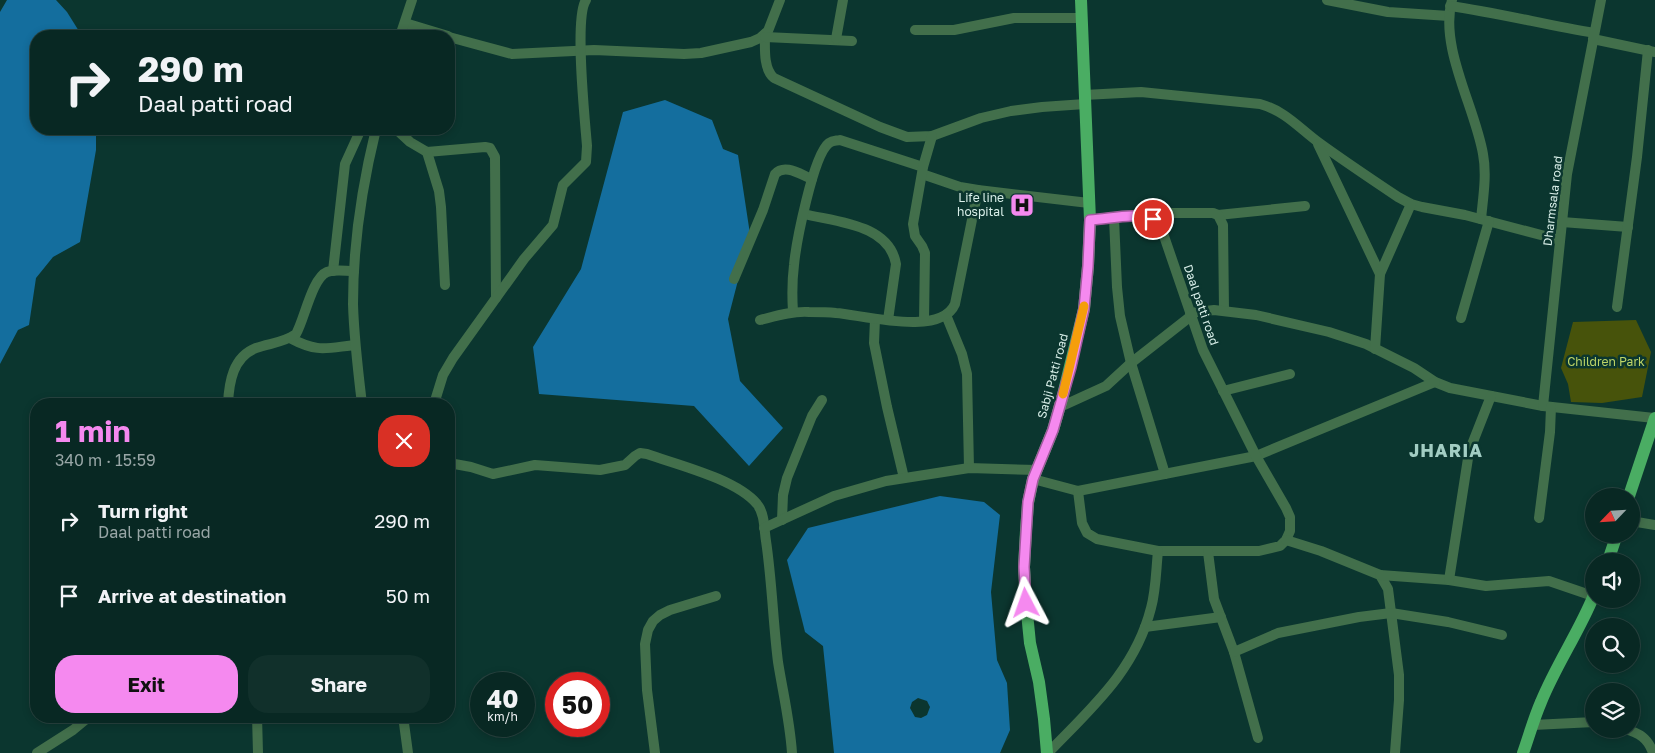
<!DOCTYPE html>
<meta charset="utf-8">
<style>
body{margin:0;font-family:"Golos Text",sans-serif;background:#11302b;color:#f1f3f6;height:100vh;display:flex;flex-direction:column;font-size:19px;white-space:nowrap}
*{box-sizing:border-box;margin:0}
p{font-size:16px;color:#98a6a6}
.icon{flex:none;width:28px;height:28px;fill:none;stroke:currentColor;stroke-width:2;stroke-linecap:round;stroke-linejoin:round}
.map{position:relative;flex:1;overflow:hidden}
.sheet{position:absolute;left:30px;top:398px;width:425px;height:325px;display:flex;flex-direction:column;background:#082823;border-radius:20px;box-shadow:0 2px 8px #0003,0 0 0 1px #294441}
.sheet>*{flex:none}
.guide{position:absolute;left:30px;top:30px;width:425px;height:105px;border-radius:20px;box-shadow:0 2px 8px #0003,0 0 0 1px #294441;background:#082823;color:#f1f3f6;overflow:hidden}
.needle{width:32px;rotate:245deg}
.buttons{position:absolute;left:1585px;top:488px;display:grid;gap:10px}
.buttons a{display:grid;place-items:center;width:55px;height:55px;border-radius:50%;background:#082823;box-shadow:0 2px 8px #0003,0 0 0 1px #294441;font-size:25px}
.speed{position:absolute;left:470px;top:672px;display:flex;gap:10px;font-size:25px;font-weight:700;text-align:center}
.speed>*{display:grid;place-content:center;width:65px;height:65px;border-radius:50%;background:#082823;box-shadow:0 2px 8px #0003,0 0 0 1px #294441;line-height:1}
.speed small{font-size:12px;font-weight:400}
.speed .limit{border:8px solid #d22;background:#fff;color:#111}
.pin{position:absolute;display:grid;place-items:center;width:42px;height:42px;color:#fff;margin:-21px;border:2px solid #fff;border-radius:50%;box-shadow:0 1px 5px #0007}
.me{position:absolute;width:55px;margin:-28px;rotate:356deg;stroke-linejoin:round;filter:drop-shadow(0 0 4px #0008)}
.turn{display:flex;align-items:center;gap:18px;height:105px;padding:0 25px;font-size:22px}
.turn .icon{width:65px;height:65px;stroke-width:2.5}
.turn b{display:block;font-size:35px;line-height:42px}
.round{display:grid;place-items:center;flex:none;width:52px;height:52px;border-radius:20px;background:#11302b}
.head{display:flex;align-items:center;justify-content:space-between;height:85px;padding:0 25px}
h1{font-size:30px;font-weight:700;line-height:38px;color:#f589ef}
.button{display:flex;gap:10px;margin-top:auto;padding:10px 25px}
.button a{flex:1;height:58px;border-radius:20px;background:#f589ef;color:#111;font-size:20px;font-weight:700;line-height:58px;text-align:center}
.button a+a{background:#11302b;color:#f1f3f6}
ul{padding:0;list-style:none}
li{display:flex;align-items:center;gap:15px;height:75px;padding:0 25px}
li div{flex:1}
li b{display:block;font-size:19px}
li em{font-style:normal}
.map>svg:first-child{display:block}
</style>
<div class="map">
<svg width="1655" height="753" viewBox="0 0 1655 753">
<rect width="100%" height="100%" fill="#0b362f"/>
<polygon fill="#47530b" points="1636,320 1651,352 1642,397 1602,403 1571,402 1568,384 1561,368 1573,322"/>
<g fill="#146e9e" fill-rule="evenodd">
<polygon points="7,0 56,0 67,12 82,36 36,36 36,129 96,129 96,150 80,242 53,257 36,278 29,325 18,330 0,364 0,12"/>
<polygon points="665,100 712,120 723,149 738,155 750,234 728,319 740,381 783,428 749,466 694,406 539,394 533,347 581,269 623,112"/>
<path d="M940 496 984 502 1000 515 991 592 997 660 1007 683 1010 730 1000 753H834L823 646 805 632 787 560 808 528ZM918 698 927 701 930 707 927 715 921 718 915 717 910 708 912 702Z"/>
</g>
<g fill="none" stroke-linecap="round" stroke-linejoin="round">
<g stroke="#426f4b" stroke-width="10">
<polyline points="1327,0 1388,12 1449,16"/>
<path d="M1452 0C1439 47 1475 107 1483 154 1487 175 1483 198 1481 219"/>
<path d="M1450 6C1499 13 1546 25 1594 33"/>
<polyline points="405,23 448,36"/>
<polyline points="915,30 954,30 1014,18 1081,18"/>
<path d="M765 34C765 47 763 69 774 78L880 127 907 137 932 136 981 118 1011 111 1042 107 1085 104"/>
<polyline points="400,36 412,0"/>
<polyline points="449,37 512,54 594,50 684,54 701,53 751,42 760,38 768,31 780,0"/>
<polyline points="765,37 852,41"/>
<polyline points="836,39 843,0"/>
<polyline points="1593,39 1655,52"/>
<path d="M1084 95 1141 92 1260 104C1285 111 1298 127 1318 142 1344 161 1371 179 1398 197L1411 204 1422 207 1465 215 1560 240"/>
<polyline points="396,129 410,142 427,152 485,147 490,148 495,157 496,298"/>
<polyline points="1318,144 1380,274"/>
<polyline points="427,152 439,191 441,207 445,285"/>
<polyline points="922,174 960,187 978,190 1089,203"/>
<path d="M804 214C836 222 889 224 896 264L888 320"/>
<polyline points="1218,215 1305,206"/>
<polyline points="1114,218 1117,287 1120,316 1131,363 1165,474"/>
<polyline points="1153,219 1169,213 1213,213 1218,215 1223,225 1224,310"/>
<polyline points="1562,222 1628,227"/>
<polyline points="333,271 345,164 361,129"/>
<path d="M734 279 763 210 775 174C785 163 801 175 812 179"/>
<polyline points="1617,307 1637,157 1648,50"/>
<path d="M793 312C792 296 792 281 794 265 796 244 813 155 829 143 833 140 836 141 840 140L923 167"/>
<polyline points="1190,313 1214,310 1256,315 1329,332 1366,344 1414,368 1435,382 1450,388 1543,406 1654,418"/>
<polyline points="946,315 962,354 967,374 969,468"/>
<polyline points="1461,318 1489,221"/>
<polyline points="875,319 874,343 887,407 904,478"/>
<path d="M760 320C776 316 792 311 809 312 818 312 827 312 836 313 863 315 941 337 955 304L978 190"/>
<polyline points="924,321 925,253 922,246 915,236 913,224 923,167 932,136"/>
<path d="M290 338C318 353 326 348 355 345"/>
<polyline points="1375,349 1380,274 1411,204"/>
<polyline points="1223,391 1290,374"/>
<path d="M228 404C229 382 233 357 256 348 270 343 283 343 296 334 304 321 312 278 327 272 335 269 345 271 354 271"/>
<path d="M362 404C358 371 354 338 353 304 353 245 362 186 376 129"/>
<path d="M434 404 443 375 453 358 524 259 553 225 563 185 586 162 587 146C585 120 574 17 586 0"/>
<polyline points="1543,406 1567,174 1601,0"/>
<polyline points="1060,407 1106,386 1131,363 1191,316"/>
<path d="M449 463 471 467 493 474 535 465 600 470 625 465 635 456 640 453 647 454C678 465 736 479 757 504 765 514 764 529 766 541 772 581 773 622 778 662 783 693 790 722 792 753"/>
<polyline points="1033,479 1078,491 1256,456 1435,382"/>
<path d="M1078 491 1082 523 1087 533 1097 539 1158 551H1259L1280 546 1286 540 1290 531V517L1286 508 1256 456 1203 350 1164 236C1161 231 1158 223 1153 220 1141 210 1105 219 1090 220"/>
<polyline points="1539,518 1550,432 1551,407"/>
<polyline points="782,520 783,495 787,478 812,416 822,400"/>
<polyline points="1631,521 1655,525"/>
<polyline points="764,528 834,496 886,481 969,468 1037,470"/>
<polyline points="1286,540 1321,551 1380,575 1388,589 1399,675 1399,700 1395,753"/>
<polyline points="1208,552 1214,599 1234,652 1258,738"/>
<polyline points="1380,575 1449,580 1486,586 1549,581 1593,596"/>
<polyline points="1449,580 1469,452 1491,396"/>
<polyline points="1145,627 1221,617"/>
<polyline points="1234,652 1278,633 1359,617 1391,613 1448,622 1502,635"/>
<polyline points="257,716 258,753"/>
<polyline points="403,716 408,753"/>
<polyline points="1533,725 1594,722"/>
<path d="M1625 729C1639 733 1648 738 1653 753"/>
<polyline points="37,753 73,730 90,716"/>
<polyline points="655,753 647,690 645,644 648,630 653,621 660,615 670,610 716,596"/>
<path d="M1048 753C1091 708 1135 671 1151 608 1156 590 1156 570 1158 551"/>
</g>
<g stroke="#4aad63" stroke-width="12">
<polyline points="1629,496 1655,418"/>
<polyline points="1608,561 1617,534"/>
<polyline points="1047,753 1044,719 1039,682 1030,643 1026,603 1024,567 1026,530 1028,503 1033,479 1053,430 1063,395 1084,309 1088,266 1090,220 1081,0"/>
<path d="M1523 753C1529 736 1534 718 1541 702 1556 665 1579 632 1594 595"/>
</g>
</g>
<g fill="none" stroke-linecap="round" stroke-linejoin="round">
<g stroke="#9f599b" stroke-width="12">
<path id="route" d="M1026 603 1024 567 1028 502 1033 479 1053 430 1071 367 1084 309 1088 266 1090 220C1111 219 1133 212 1153 219"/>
</g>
<use href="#route" stroke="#f589ef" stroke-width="9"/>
<polyline stroke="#f59e0b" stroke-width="9" points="1063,394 1084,306"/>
</g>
<defs>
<g id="hospital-square" transform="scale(1.25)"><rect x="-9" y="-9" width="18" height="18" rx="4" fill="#f589ef" stroke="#0b362f"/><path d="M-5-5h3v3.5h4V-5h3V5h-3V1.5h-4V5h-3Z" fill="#111"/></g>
</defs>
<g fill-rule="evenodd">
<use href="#hospital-square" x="1022" y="205"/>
</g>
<g text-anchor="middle" stroke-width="5" stroke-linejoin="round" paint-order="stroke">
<g font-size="12" fill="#d9efe9" stroke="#0b362f" text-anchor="end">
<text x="1004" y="202">Life line<tspan x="1004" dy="14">hospital</tspan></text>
</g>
<g font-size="12" fill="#d9efe9" stroke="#0b362f">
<text transform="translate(1553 201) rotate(-83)" y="4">Dharmsala road</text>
<text transform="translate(1201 305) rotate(71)" y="4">Daal patti road</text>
<text transform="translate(1053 376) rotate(-75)" y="4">Sabji Patti road</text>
</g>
<g font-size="12" fill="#bed567" stroke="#0b362f">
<text x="1606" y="366">Children Park</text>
</g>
<g font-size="18" font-weight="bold" letter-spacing="1" fill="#a2cdc3" stroke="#0b362f">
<text x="1446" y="457">JHARIA</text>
</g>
</g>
</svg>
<div class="buttons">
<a><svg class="needle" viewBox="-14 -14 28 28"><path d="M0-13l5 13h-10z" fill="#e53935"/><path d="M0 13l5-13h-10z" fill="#98a6a6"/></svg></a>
<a><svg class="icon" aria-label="sound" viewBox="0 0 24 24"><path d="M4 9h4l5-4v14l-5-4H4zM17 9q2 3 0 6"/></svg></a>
<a><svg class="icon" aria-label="search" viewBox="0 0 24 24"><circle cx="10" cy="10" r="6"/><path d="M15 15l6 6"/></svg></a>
<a><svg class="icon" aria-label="layers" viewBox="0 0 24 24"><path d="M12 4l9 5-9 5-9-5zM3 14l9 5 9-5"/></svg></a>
</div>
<div class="speed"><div>40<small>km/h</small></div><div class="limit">50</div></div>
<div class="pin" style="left:1153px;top:219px;background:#d93025"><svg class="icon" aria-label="arrive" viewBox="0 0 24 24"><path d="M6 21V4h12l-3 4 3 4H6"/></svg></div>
<svg class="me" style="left:1026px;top:603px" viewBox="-20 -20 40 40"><path d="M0-17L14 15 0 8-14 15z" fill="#f589ef" stroke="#fff" stroke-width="4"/></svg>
<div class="guide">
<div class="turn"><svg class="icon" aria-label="right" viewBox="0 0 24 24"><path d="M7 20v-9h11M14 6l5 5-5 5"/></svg><div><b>290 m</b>Daal patti road</div></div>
</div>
<section class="sheet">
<div class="head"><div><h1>1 min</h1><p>340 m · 15:59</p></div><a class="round" style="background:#d93025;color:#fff"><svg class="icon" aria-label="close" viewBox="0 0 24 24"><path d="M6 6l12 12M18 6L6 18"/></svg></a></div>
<ul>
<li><svg class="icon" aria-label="right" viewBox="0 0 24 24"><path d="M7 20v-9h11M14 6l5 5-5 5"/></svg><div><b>Turn right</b><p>Daal patti road</p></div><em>290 m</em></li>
<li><svg class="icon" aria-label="arrive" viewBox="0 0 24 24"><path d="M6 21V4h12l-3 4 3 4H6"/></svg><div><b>Arrive at destination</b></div><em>50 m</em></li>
</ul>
<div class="button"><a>Exit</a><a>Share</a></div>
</section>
</div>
